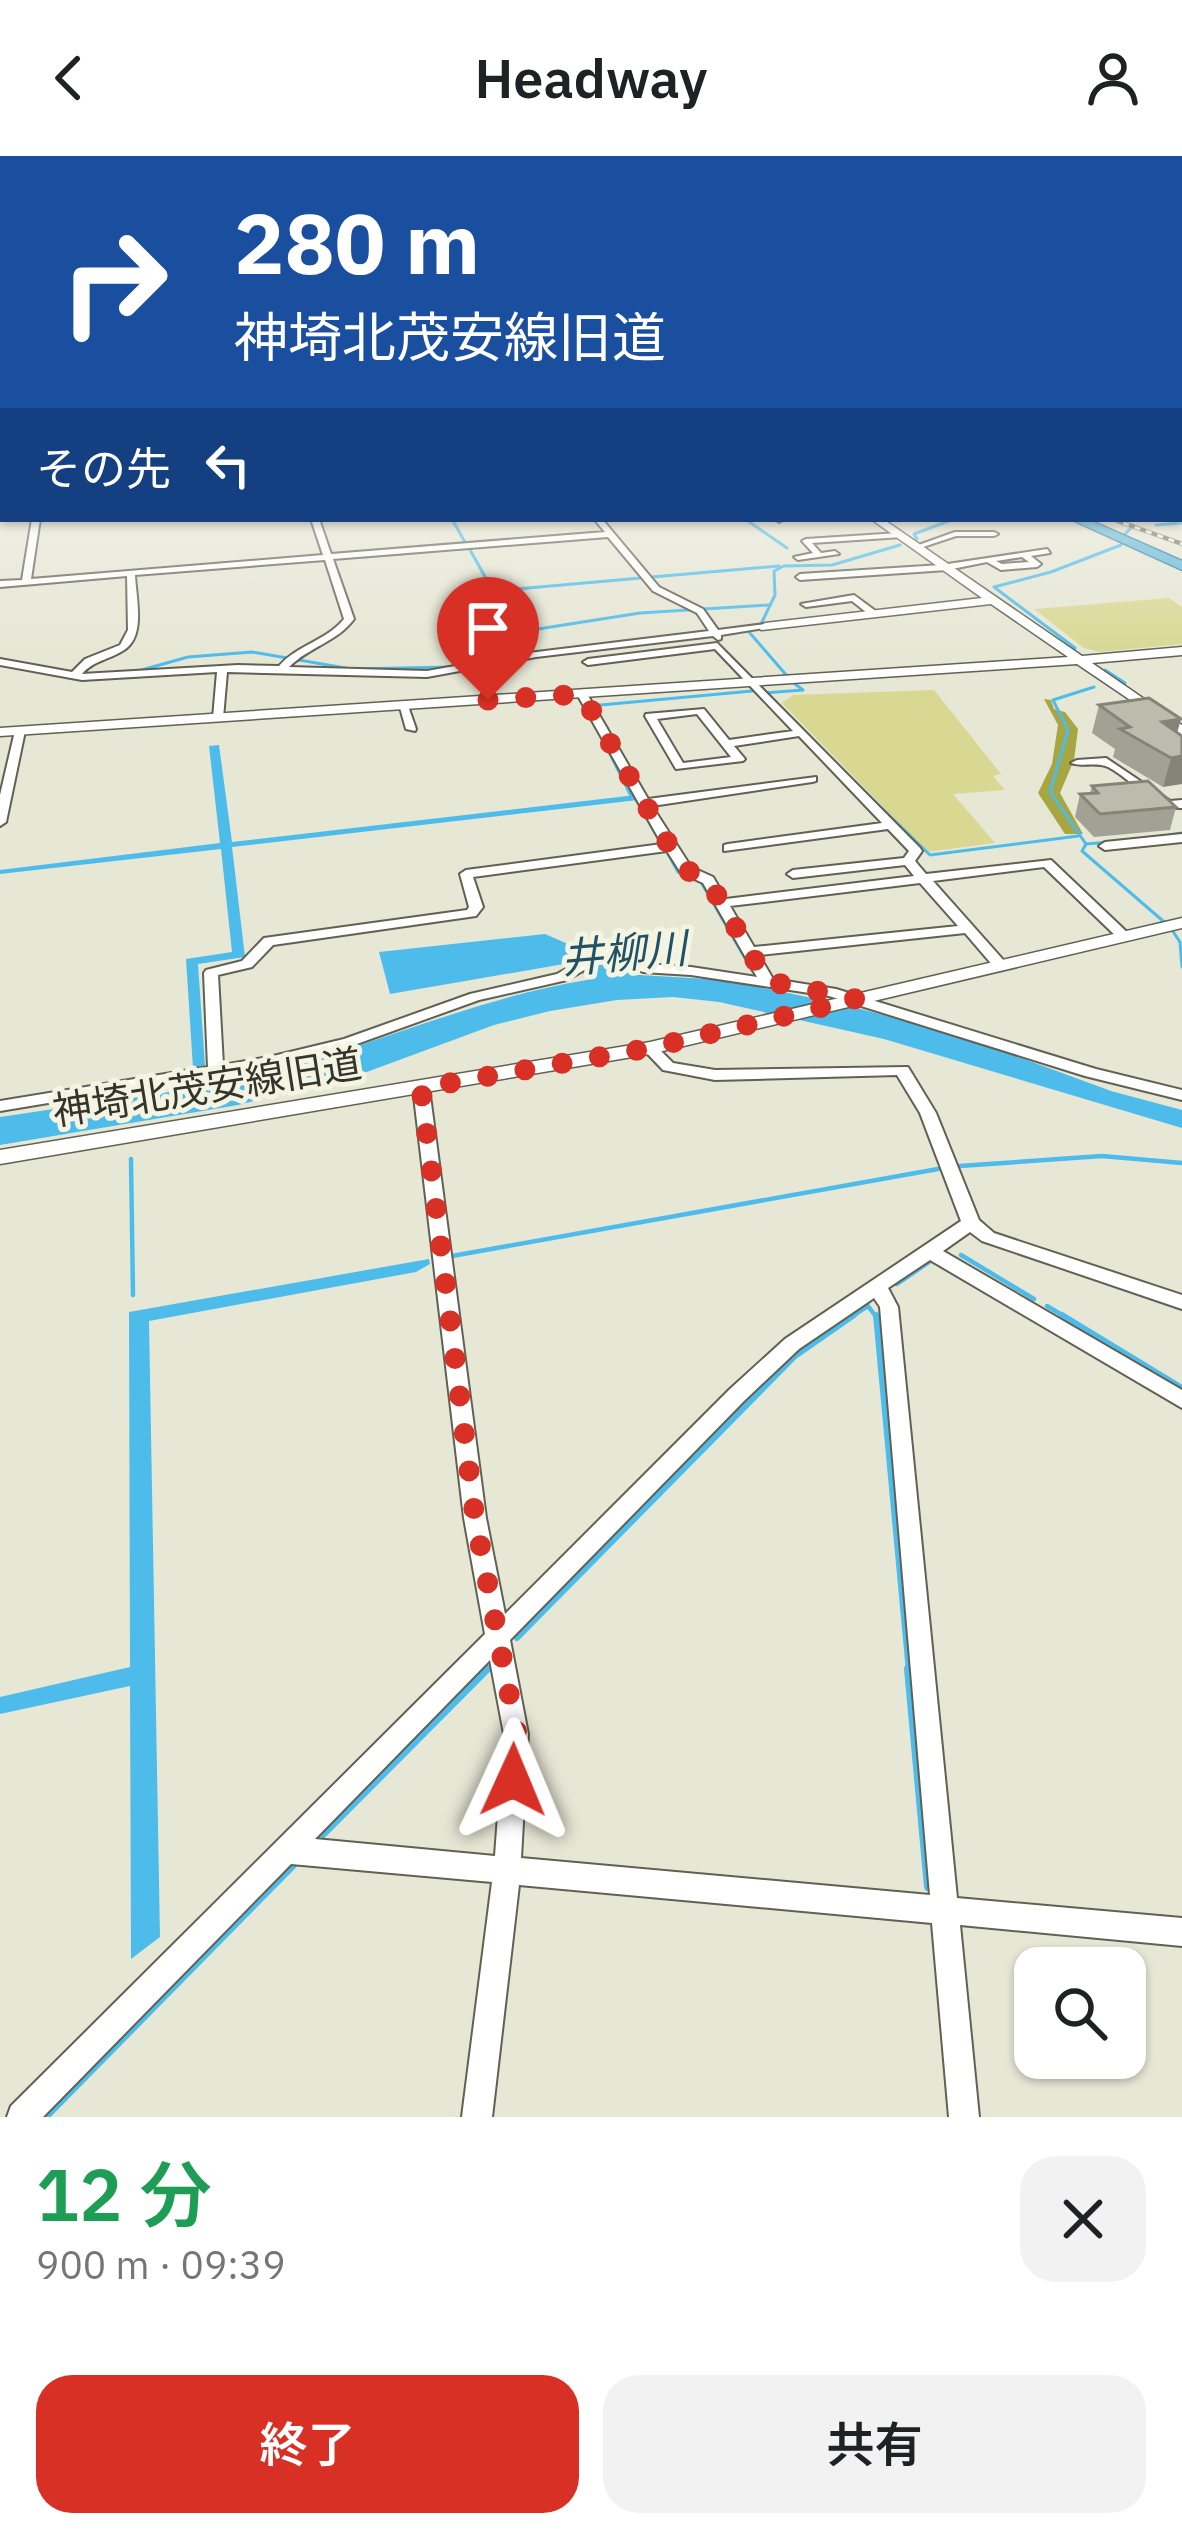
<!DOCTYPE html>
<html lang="ja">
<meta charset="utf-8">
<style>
body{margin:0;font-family:"IBM Plex Sans","Noto Sans JP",sans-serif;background:#f2f2f2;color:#202124;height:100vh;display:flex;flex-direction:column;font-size:45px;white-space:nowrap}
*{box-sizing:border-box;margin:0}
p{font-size:39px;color:#757577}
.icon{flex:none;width:66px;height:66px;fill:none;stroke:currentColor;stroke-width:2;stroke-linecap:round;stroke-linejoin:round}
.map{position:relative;height:1961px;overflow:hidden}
.drawer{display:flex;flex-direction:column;background:#fff;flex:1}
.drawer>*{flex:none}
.top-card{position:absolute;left:0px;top:0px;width:1182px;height:366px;box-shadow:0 3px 9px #0004;background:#1a4fa0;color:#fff;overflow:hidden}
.buttons{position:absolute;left:1014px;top:1791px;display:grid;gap:24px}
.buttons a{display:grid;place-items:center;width:132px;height:132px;border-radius:24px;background:#fff;box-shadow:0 3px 9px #0004;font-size:60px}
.pin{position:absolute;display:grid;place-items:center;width:102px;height:102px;color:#fff;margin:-123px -51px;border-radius:50% 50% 50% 0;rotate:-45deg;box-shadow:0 0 12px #0007}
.pin .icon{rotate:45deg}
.me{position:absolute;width:132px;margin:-66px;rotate:1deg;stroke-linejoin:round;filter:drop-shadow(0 0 9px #0008)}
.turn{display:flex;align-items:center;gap:42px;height:252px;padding:0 36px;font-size:54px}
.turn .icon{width:156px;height:156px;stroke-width:2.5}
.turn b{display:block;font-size:84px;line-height:102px}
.then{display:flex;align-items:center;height:114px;padding:0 36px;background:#0003;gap:24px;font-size:45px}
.round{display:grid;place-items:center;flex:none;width:126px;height:126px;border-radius:36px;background:#f2f2f2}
.overview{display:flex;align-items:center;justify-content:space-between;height:204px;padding:0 36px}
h1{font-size:72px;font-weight:600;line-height:90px;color:#1e9e55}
.button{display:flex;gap:24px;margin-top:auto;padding:24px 36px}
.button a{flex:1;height:138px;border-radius:36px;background:#d93025;color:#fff;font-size:48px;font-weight:600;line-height:138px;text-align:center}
.button a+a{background:#f2f2f2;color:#202124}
header{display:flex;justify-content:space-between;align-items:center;height:156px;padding:0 36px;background:#fff;font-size:54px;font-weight:600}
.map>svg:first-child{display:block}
</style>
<header><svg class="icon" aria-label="back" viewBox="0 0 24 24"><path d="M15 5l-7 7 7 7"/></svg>Headway<svg class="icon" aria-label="person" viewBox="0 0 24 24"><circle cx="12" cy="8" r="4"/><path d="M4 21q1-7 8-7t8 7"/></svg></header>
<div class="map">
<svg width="1182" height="1961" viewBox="0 0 1182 1961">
<rect width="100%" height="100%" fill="#e7e7d6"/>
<g fill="#d8d893">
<polygon points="1169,442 1182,451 1182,488 1100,496 1084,492 1034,453"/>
<polygon points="934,534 1001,618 993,620 1005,634 953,638 995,687 927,696 782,547 793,539"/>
</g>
<polygon fill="#a8a543" points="1044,543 1051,544 1054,553 1065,556 1078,573 1074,604 1060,637 1083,678 1065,678 1038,637 1052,608 1058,569"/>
<g fill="#4dbceb">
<polygon points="219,589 232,686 636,639 638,644 232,691 245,801 198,808 205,910 193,912 186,803 232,796 221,693 0,718 0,714 220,687 209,590"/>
<path d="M545 778 639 819 726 824 845 849 956 878 1111 935 1182 954V972L884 883 719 846 673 841 617 844 550 855 494 869 364 917 238 949 0 989V961C87 947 176 938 262 918 372 891 475 842 587 824L588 820 564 808 390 838 379 796Z"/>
<polygon points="429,1103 430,1108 416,1116 149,1165 160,1781 131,1803 130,1530 0,1558 0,1541 130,1511 129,1156"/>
</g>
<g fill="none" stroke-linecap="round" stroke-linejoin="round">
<g stroke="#4dbceb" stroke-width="3">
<polyline points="452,363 466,388"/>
<polyline points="745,363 787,392"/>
<polyline points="1156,369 1182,367"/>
<polyline points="1124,379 1130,373"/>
<polyline points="917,383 914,378 954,363"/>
<polyline points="364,401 469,392 493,435 641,422"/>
<polyline points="652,421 779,410"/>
<polyline points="494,436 500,444 492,446 500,470 510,472"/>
<polyline points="755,469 761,468 775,439 774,415 784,410 832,409 900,389"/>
<polyline points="519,476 640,457 770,449"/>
<polyline points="749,476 788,521"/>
<polyline points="1075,492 994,431 1051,416 1121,389"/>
<polyline points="0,504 20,507"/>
<polyline points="480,506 498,500 516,485"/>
<polyline points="1105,514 1125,527"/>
<polyline points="138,515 188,501 252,496 351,513 452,511"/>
<polyline points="1094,531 1053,544 1068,574 1050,636 1086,688 1082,695 1170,771 1180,786 1182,811"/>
<polyline points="764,537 803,534 795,528"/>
<polyline points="590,550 752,535"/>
<polyline points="592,562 632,642"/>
<polyline points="832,604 930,699 1078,680"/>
<polyline points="635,642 659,684"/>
<polyline points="1169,679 1182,677"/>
<polyline points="1086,688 1110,686"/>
<polyline points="668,698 678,716 701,726 753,816"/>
</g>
<g stroke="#4dbceb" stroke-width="4.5">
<polyline points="131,1003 133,1139"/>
<polyline points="960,1010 1102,1000 1182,1007"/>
<polyline points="961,1099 1034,1143"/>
<polyline points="452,1100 938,1013"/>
<polyline points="897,1128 929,1106"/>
<polyline points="1047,1150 1067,1162"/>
<polyline points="850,1162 868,1150 877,1162"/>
</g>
<g stroke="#4dbceb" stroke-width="6">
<polyline points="876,1159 909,1516"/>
<polyline points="1062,1159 1182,1232"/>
<polyline points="517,1482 795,1200 854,1159"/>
<polyline points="484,1516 487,1513"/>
</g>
<g stroke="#4dbceb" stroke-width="8">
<polyline points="908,1513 928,1731"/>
<polyline points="323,1678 487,1513"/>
<polyline points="45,1961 295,1707"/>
</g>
<g stroke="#616153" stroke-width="4">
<g id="minor">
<rect x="0" y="249" width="3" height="4"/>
<path d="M32 363H40L31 423 323 399 311 363H319L331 398 605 376 594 363H602L659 431 703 453 718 474 765 468 770 471 721 479V483L718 484 713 480 536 501 427 521 227 516 223 562 218 565 213 562 217 516 82 524 0 509V503L72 516 85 503 120 489 128 474 127 420 0 431V425L22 424ZM608 381 653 435 697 457 709 475 512 499 525 488 528 475 523 472 518 475 515 487 500 502 427 515 289 511C309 491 337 486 354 463L333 403ZM325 404 344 463C326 485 297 489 279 510L238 509 82 518C94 504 109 504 124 494 146 480 136 442 135 419Z"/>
<polygon points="775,363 783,363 783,364 779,366"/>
<polygon points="955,376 994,376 998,378 994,380 956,380 917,393 913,391"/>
<polygon points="899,377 902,381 812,387 821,397 835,395 839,398 798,404 794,401 813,397 802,385 806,383"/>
<path d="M1047 393 1050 397 1031 400 1041 408 1037 411 1001 414 987 406 947 414 800 424 796 421 800 418 941 409ZM1022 401 1029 406 1002 408 996 405Z"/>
<polygon points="854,439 877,456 877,460 871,460 852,445 806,451 801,448"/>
<path d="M717 487 920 692 922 695 915 705 926 718 1051 704 1131 780 1124 784 1119 783 1044 711 933 725 1005 806 1007 809 1005 812H995L965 777 759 799 773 823 836 833 1096 913 1182 934V944L1085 920 829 840 691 819 643 816 608 800 567 824 479 844 354 889 216 922 210 920 0 955V945L208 911 204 817 206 814 242 805 264 782 467 754 469 751 460 718 466 714 662 688 577 538 578 536 587 538 648 643 816 621V625L812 626 652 650 691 711 713 721 726 743 914 720 905 709 793 722 787 718 793 714 904 702 909 695 888 673 724 695V689L728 688 882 667 799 580 734 590 745 603 743 605 676 613 645 560 646 558 704 553 729 584 793 575 715 493 588 509 583 506 588 503ZM697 558 731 601 683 607 657 563ZM667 695 681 717 703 727 757 821 691 811 646 808 608 790 557 818 470 838 344 883 269 901 223 909 218 819 252 811 273 789 476 760 483 751 473 721ZM920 727 958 770 754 791 730 750Z"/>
<polygon points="399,548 408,550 416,573 415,575 406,573"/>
<polygon points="20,572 25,575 6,666 0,670 0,639 15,575"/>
<path d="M1106 602 1170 645 1182 644V652C1151 654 1134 624 1108 611 1097 606 1082 611 1071 607L1077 604Z"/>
<polygon points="1182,678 1182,686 1105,694 1099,690 1105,686"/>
<path d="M650 887 655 889 673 907 715 914 908 911 936 957 979 1064 994 1077 1182 1139V1153L982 1085 970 1076 943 1095 1182 1234V1252L930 1104 888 1132 898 1151 957 1742 1182 1762V1790L960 1769 979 1961H949L932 1767 519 1729 492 1961H462L492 1726 291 1708 43 1961H7L11 1950 485 1478 464 1362 413 932 415 929H427L429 932 486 1362 505 1458 730 1233 785 1183 961 1065 920 957 897 919 715 924 663 914 642 892ZM874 1142 880 1151 930 1739 521 1702 528 1578 510 1484 744 1245 799 1193ZM490 1504 504 1578 495 1700 315 1683Z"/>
</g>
</g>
<g stroke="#616153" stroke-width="3">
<g id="tertiary">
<polygon points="871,363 883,363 1082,500 1182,491 1182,499 1092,507 1182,569 1182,579 1077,508 0,580 0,572 1068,501 991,448 761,474 759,471 765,467 982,442"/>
<polygon points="1182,762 1182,772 650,898 0,1008 0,994 650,886"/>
</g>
</g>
<g stroke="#357f9a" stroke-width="3">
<g id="trunk">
<rect x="1179" y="286" width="3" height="6"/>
<polygon points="3,339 3,347 0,348 0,340"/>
<polygon points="1070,363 1087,363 1182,405 1182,414"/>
</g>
</g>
<use href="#minor" fill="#fff" fill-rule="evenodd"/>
<use href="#tertiary" fill="#fff" fill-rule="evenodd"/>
<use href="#trunk" fill="#5eb8dc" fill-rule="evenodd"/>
<g stroke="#75756a" stroke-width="4.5">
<polyline id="rail" points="1112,363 1182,388"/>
</g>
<use href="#rail" stroke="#f4f4e3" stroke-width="3" stroke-dasharray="6" stroke-linecap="butt"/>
</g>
<g fill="#a2a294">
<polygon points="1099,549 1182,580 1163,631 1113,601 1115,593 1092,577"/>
<polygon points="1092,630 1176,651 1170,674 1094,681 1075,661 1080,638 1090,637"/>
</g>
<g fill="#848478">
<polygon points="1181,563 1173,592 1162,566"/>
<polygon points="1182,600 1182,628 1163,631 1171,602"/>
</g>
<g fill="#bcbcac" stroke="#848478" stroke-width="3">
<polygon points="1149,542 1181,563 1162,566 1182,580 1182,600 1171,602 1120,573 1130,571 1099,549"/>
<polygon points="1148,625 1176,651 1100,658 1080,638 1098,637 1092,630"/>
</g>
<linearGradient id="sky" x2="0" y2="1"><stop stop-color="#6ab7e9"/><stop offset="0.45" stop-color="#f4f4ed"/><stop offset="1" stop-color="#f4f4ed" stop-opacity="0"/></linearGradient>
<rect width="1182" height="502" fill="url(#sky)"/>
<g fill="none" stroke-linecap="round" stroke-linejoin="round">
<polyline stroke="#d93025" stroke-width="21" stroke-dasharray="0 37.8" points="488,544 582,538 670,691 686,714 708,724 767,825 856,843 650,892 421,932 475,1362 517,1578 513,1624"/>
</g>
<g text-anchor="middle" stroke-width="10" stroke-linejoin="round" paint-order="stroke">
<g font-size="39" fill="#34342d" stroke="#f4f4e3">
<text transform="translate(207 931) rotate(-9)" y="14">神埼北茂安線旧道</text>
</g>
<g font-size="42" font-style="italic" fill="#225064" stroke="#f4f4e3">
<text transform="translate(624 797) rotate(-5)" y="15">井柳川</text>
</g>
</g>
</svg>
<div class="buttons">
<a><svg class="icon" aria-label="search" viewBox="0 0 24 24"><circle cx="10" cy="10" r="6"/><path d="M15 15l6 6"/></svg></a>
</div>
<div class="pin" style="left:488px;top:544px;background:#d93025"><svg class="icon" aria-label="arrive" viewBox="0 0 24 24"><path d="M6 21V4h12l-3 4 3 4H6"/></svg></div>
<svg class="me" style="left:513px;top:1624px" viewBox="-20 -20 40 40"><path d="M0-17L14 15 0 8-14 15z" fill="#d93025" stroke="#fff" stroke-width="4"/></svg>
<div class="top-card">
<div class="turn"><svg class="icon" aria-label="right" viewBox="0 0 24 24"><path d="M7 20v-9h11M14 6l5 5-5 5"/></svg><div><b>280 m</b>神埼北茂安線旧道</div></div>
<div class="then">その先<svg class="icon" aria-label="left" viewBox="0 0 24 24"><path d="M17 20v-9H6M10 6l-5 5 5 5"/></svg></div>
</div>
</div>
<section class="drawer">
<div class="overview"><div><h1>12 分</h1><p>900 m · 09:39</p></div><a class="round"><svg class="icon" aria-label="close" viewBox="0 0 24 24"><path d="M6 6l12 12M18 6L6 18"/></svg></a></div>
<div class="button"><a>終了</a><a>共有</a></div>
</section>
